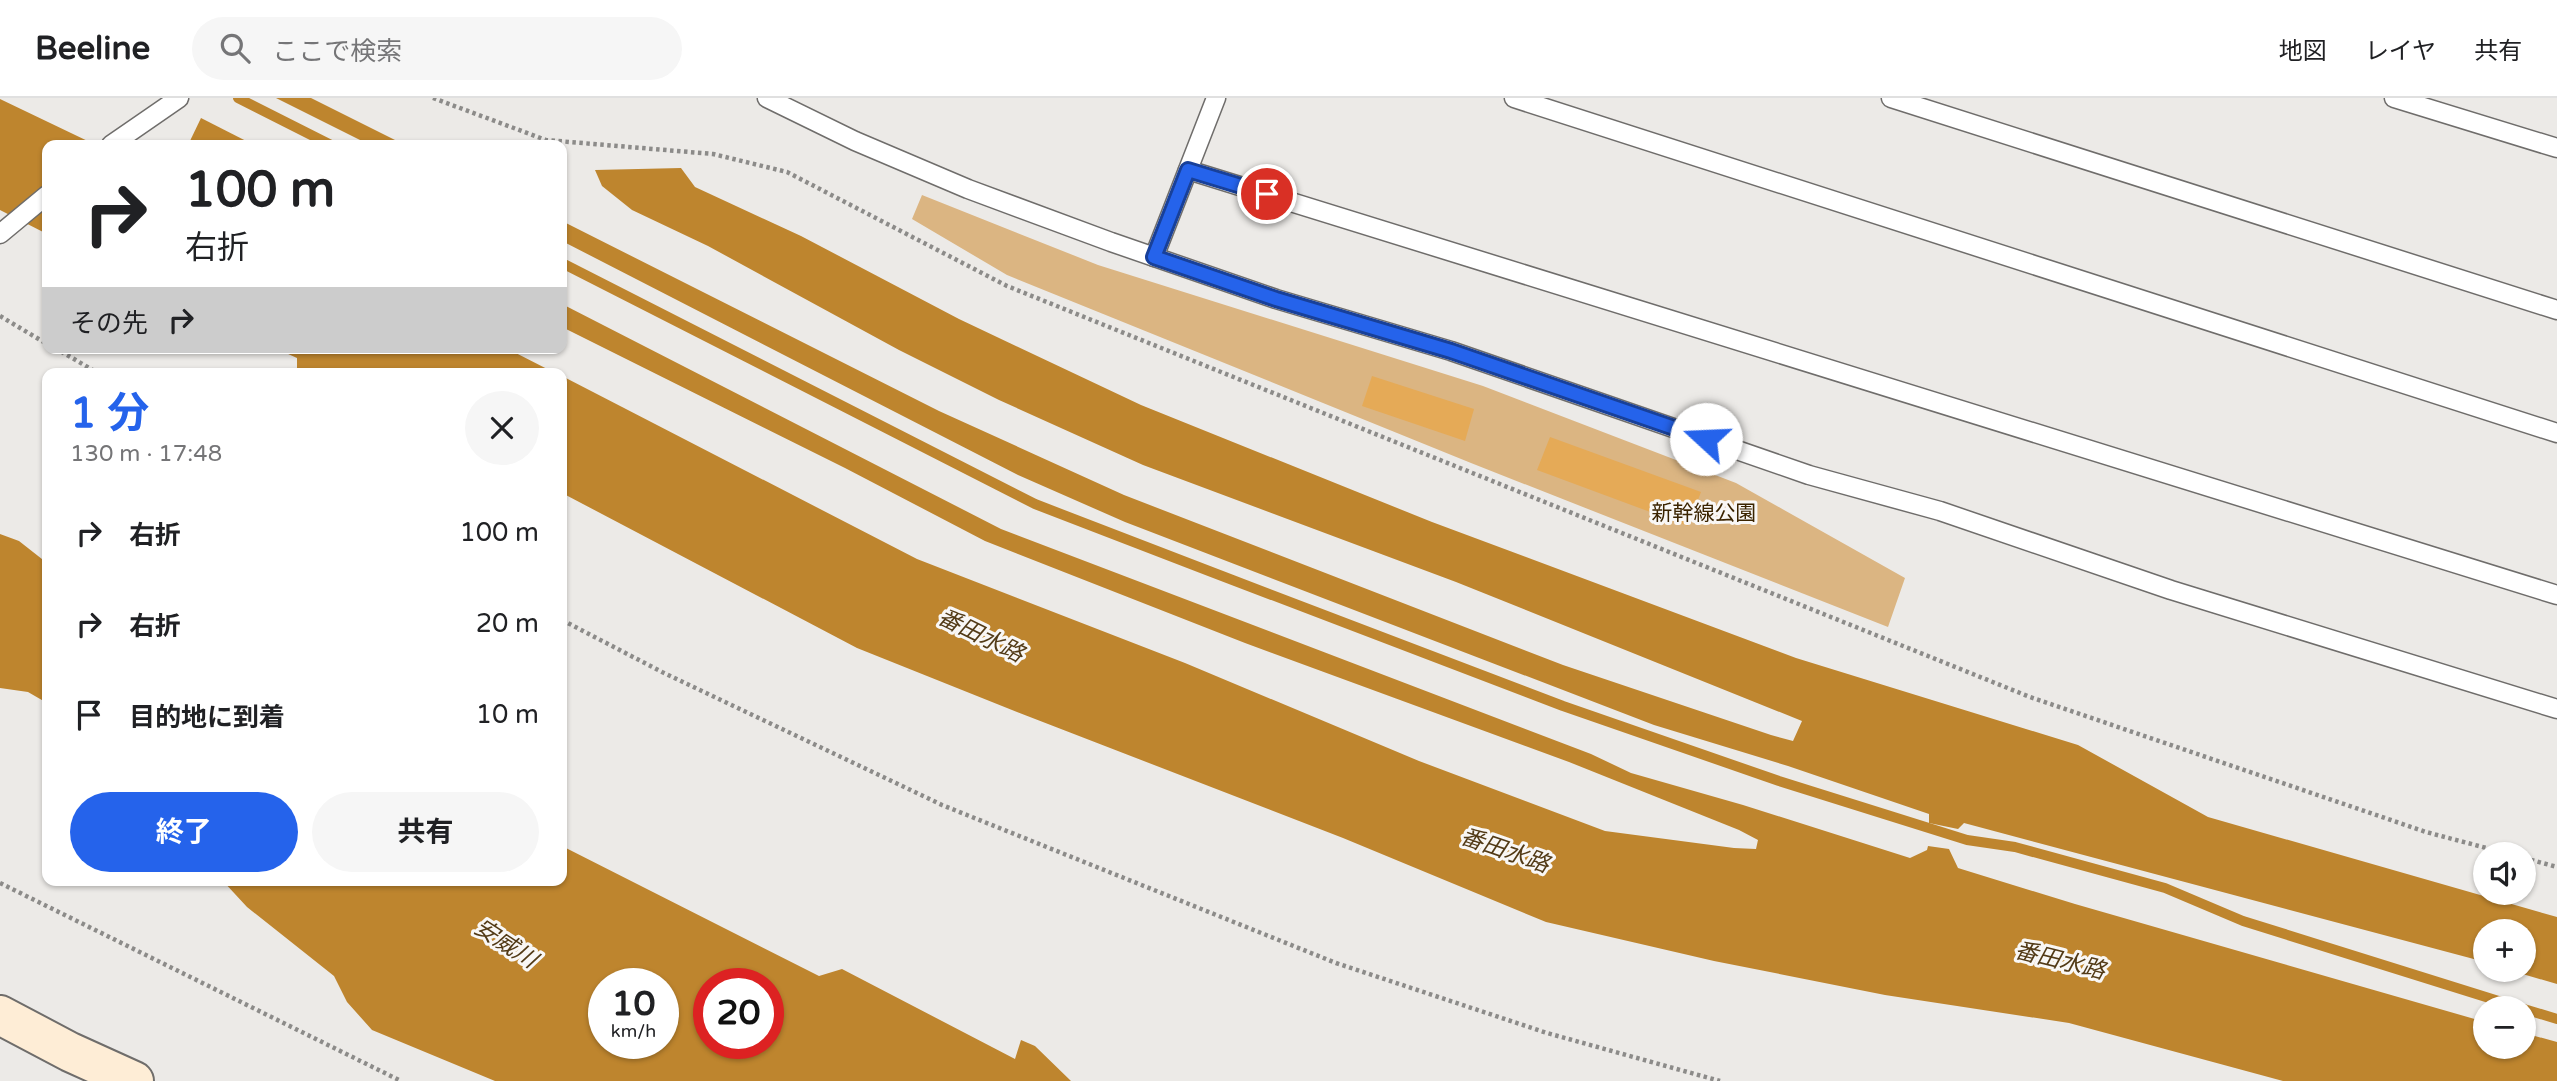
<!DOCTYPE html>
<html lang="ja">
<meta charset="utf-8">
<style>
body{margin:0;font-family:"Varela Round","Noto Sans JP",sans-serif;background:#f6f6f6;color:#202124;height:100vh;display:flex;flex-direction:column;font-size:26px;white-space:nowrap}
*{box-sizing:border-box;margin:0}
p{font-size:23px;color:#757577}
.icon{flex:none;width:38px;height:38px;fill:none;stroke:currentColor;stroke-width:2;stroke-linecap:round;stroke-linejoin:round}
.map{position:relative;flex:1;overflow:hidden}
.sheet{position:absolute;left:42px;top:270px;width:525px;height:518px;display:flex;flex-direction:column;background:#fff;border-radius:14px;box-shadow:0 2px 5px #0004}
.sheet>*{flex:none}
.guide{position:absolute;left:42px;top:42px;width:525px;height:214px;border-radius:14px;box-shadow:0 2px 5px #0004;background:#fff;color:#202124;overflow:hidden}
.tools{position:absolute;left:2473px;top:744px;display:grid;gap:14px}
.tools a{display:grid;place-items:center;width:63px;height:63px;border-radius:50%;background:#fff;box-shadow:0 2px 5px #0004;font-size:35px}
.speed{position:absolute;left:588px;top:870px;display:flex;gap:14px;font-size:35px;font-weight:700;text-align:center}
.speed>*{display:grid;place-content:center;width:91px;height:91px;border-radius:50%;background:#fff;box-shadow:0 2px 5px #0004;line-height:1}
.speed small{font-size:18px;font-weight:400}
.speed .limit{border:10px solid #d22;background:#fff;color:#111}
.pin{position:absolute;display:grid;place-items:center;width:60px;height:60px;color:#fff;margin:-30px;border:4px solid #fff;border-radius:50%;box-shadow:0 2px 7px #0007}
.me{position:absolute;width:77px;margin:-38px;rotate:290deg;stroke-linejoin:round;filter:drop-shadow(0 0 5px #0008)}
.turn{display:flex;align-items:center;gap:24px;height:147px;padding:0 28px;font-size:32px}
.turn .icon{width:91px;height:91px;stroke-width:2.5}
.turn b{display:block;font-size:49px;line-height:60px}
.then{display:flex;align-items:center;height:66px;padding:0 28px;background:#0003;gap:14px;font-size:26px}
.round{display:grid;place-items:center;flex:none;width:74px;height:74px;border-radius:37px;background:#f6f6f6}
.overview{display:flex;align-items:center;justify-content:space-between;height:119px;padding:0 28px}
h1{font-size:42px;font-weight:700;line-height:52px;color:#2563eb}
.primary-button{display:flex;gap:14px;margin-top:auto;padding:14px 28px}
.primary-button a{flex:1;height:80px;border-radius:42px;background:#2563eb;color:#fff;font-size:28px;font-weight:700;line-height:80px;text-align:center}
.primary-button a+a{background:#f6f6f6;color:#202124}
ul{padding:0;list-style:none}
li{display:flex;align-items:center;gap:21px;height:91px;padding:0 28px}
li div{flex:1}
li b{display:block;font-size:26px}
li em{font-style:normal}
header{display:flex;align-items:center;gap:42px;box-sizing:border-box;height:98px;padding:0 35px;background:#fff;border-bottom:2px solid #e0e0e0}
header strong{font-size:33px}
nav{display:flex;gap:38px;margin-inline-start:auto;font-size:24px}
.search{width:490px;height:63px;background:#f6f6f6;display:flex;align-items:center;gap:18px;box-sizing:border-box;padding:0 24px;border-radius:38px;color:#757577;font-size:26px}
.map>svg:first-child{display:block}
</style>
<header>
<strong>Beeline</strong>
<div class="search"><svg class="icon" aria-label="search" viewBox="0 0 24 24"><circle cx="10" cy="10" r="6"/><path d="M15 15l6 6"/></svg>ここで検索</div>
<nav><a>地図</a><a>レイヤ</a><a>共有</a></nav>
</header>
<div class="map">
<svg width="2557" height="983" viewBox="0 0 2557 983">
<rect width="100%" height="100%" fill="#eceae7"/>
<polygon fill="#dbb582" points="922,97 1098,167 1483,288 1736,385 1905,480 1888,529 1471,365 1007,177 912,121"/>
<g fill="#be852e" fill-rule="evenodd">
<polygon points="276,0 311,0 405,47 370,47"/>
<polygon points="0,1 96,47 47,47 47,136 0,112"/>
<polygon points="201,20 254,47 194,47 189,45"/>
<polygon points="681,70 695,89 801,138 959,221 1141,307 1432,424 1796,560 2078,647 2208,719 2557,819 2557,886 2509,872 2524,872 2524,833 2485,833 2485,864 1964,725 1958,731 1929,725 1929,716 1788,668 1654,627 1125,424 1018,377 562,143 562,123 939,313 1124,397 1563,567 1771,637 1793,643 1802,623 1456,484 1143,367 999,302 899,252 708,148 632,112 602,88 595,72"/>
<polygon points="562,206 1001,431 1591,656 1631,675 1743,707 1910,760 1927,752 1928,748 1949,751 1958,770 2075,806 2485,924 2485,948 2524,948 2524,935 2557,944 2557,983 2283,983 2069,925 1885,897 1714,863 1546,824 1343,740 1017,614 857,550 562,395 562,278 917,461 1185,565 1419,663 1605,733 1734,750 1756,751 1758,742 1739,732 1569,664 1245,545 985,443 845,370 562,229"/>
<polygon points="275,250 506,250 555,275 297,275 297,260"/>
<polygon points="0,436 19,443 47,465 47,605 28,594 0,590"/>
<path d="M562 748 819 878 842 871 1015 961 1021 942 1035 948 1071 983H495L372 932 347 904 334 878 247 809 222 782H562ZM604 886H663V945H604ZM709 886H768V945H709Z"/>
</g>
<g fill="none" stroke-linecap="round" stroke-linejoin="round">
<g stroke="#be852e" stroke-width="10">
<polyline points="238,0 331,47"/>
<polyline points="562,165 1035,406 1209,473 1563,608 1779,683 1967,742 2015,749 2165,790 2243,823 2521,910"/>
<polyline points="2524,911 2557,921"/>
</g>
</g>
<g fill="#e5aa57">
<polygon points="1372,278 1474,311 1465,343 1362,308"/>
<polygon points="1550,339 1701,394 1688,428 1537,372"/>
</g>
<g fill="none" stroke-linecap="round" stroke-linejoin="round">
<g stroke="#6f6d6b" stroke-width="21">
<g id="lane">
<polyline points="767,0 855,43 968,91 1111,144 1276,201 1451,253 1809,377 1940,413 2171,492 2557,611"/>
<polyline points="1514,0 2557,335"/>
<polyline points="1891,0 2557,212"/>
<polyline points="2394,0 2557,50"/>
<polyline points="111,47 179,0"/>
<polyline points="1188,72 2557,497"/>
<polyline points="0,136 47,97"/>
<polyline points="1154,159 1216,0"/>
</g>
</g>
<g stroke="#6f6d6b" stroke-width="42">
<polyline id="secondary" points="0,917 70,954 134,983"/>
</g>
<g stroke="#8c8b89" stroke-width="4.5" stroke-dasharray="3.5 3.5" stroke-linecap="butt">
<polyline points="433,0 546,42 713,56 787,74 1007,188 2030,599 2426,734 2509,756"/>
<polyline points="0,218 47,246"/>
<polyline points="55,250 98,275"/>
<polyline points="562,522 662,574 942,707 1336,865 1547,935 1720,983"/>
<polyline points="2524,760 2557,769"/>
<polyline points="0,785 401,983"/>
</g>
<use href="#lane" stroke="#fff" stroke-width="18"/>
<use href="#secondary" stroke="#feedd6" stroke-width="38"/>
</g>
<g fill="none" stroke-linecap="round" stroke-linejoin="round">
<g stroke="#184099" stroke-width="18">
<polyline id="route" points="1267,96 1188,72 1154,159 1276,201 1451,253 1706,341"/>
</g>
<use href="#route" stroke="#2563eb" stroke-width="12"/>
</g>
<g text-anchor="middle" stroke-width="6" stroke-linejoin="round" paint-order="stroke">
<g font-size="21" fill="#3b2400" stroke="#f9f7f5">
<text x="1704" y="422">新幹線公園</text>
</g>
<g font-size="23" font-style="italic" fill="#523a16" stroke="#f9f7f5">
<text transform="translate(981 537) rotate(26)" y="8">番田水路</text>
<text transform="translate(1505 752) rotate(19)" y="8">番田水路</text>
<text transform="translate(506 845) rotate(33)" y="8">安威川</text>
<text transform="translate(2060 862) rotate(14)" y="8">番田水路</text>
</g>
</g>
</svg>
<div class="tools">
<a><svg class="icon" aria-label="sound" viewBox="0 0 24 24"><path d="M4 9h4l5-4v14l-5-4H4zM17 9q2 3 0 6"/></svg></a>
<a>+</a>
<a>−</a>
</div>
<div class="speed"><div>10<small>km/h</small></div><div class="limit">20</div></div>
<div class="pin" style="left:1267px;top:96px;background:#d93025"><svg class="icon" aria-label="arrive" viewBox="0 0 24 24"><path d="M6 21V4h12l-3 4 3 4H6"/></svg></div>
<svg class="me" style="left:1706px;top:341px" viewBox="-20 -20 40 40"><circle r="19" fill="#fff"/><path d="M0-13L10 11 0 6-10 11z" fill="#2563eb"/></svg>
<div class="guide">
<div class="turn"><svg class="icon" aria-label="right" viewBox="0 0 24 24"><path d="M7 20v-9h11M14 6l5 5-5 5"/></svg><div><b>100 m</b>右折</div></div>
<div class="then">その先<svg class="icon" aria-label="right" viewBox="0 0 24 24"><path d="M7 20v-9h11M14 6l5 5-5 5"/></svg></div>
</div>
<section class="sheet">
<div class="overview"><div><h1>1 分</h1><p>130 m · 17:48</p></div><a class="round"><svg class="icon" aria-label="close" viewBox="0 0 24 24"><path d="M6 6l12 12M18 6L6 18"/></svg></a></div>
<ul>
<li><svg class="icon" aria-label="right" viewBox="0 0 24 24"><path d="M7 20v-9h11M14 6l5 5-5 5"/></svg><div><b>右折</b></div><em>100 m</em></li>
<li><svg class="icon" aria-label="right" viewBox="0 0 24 24"><path d="M7 20v-9h11M14 6l5 5-5 5"/></svg><div><b>右折</b></div><em>20 m</em></li>
<li><svg class="icon" aria-label="arrive" viewBox="0 0 24 24"><path d="M6 21V4h12l-3 4 3 4H6"/></svg><div><b>目的地に到着</b></div><em>10 m</em></li>
</ul>
<div class="primary-button"><a>終了</a><a>共有</a></div>
</section>
</div>
